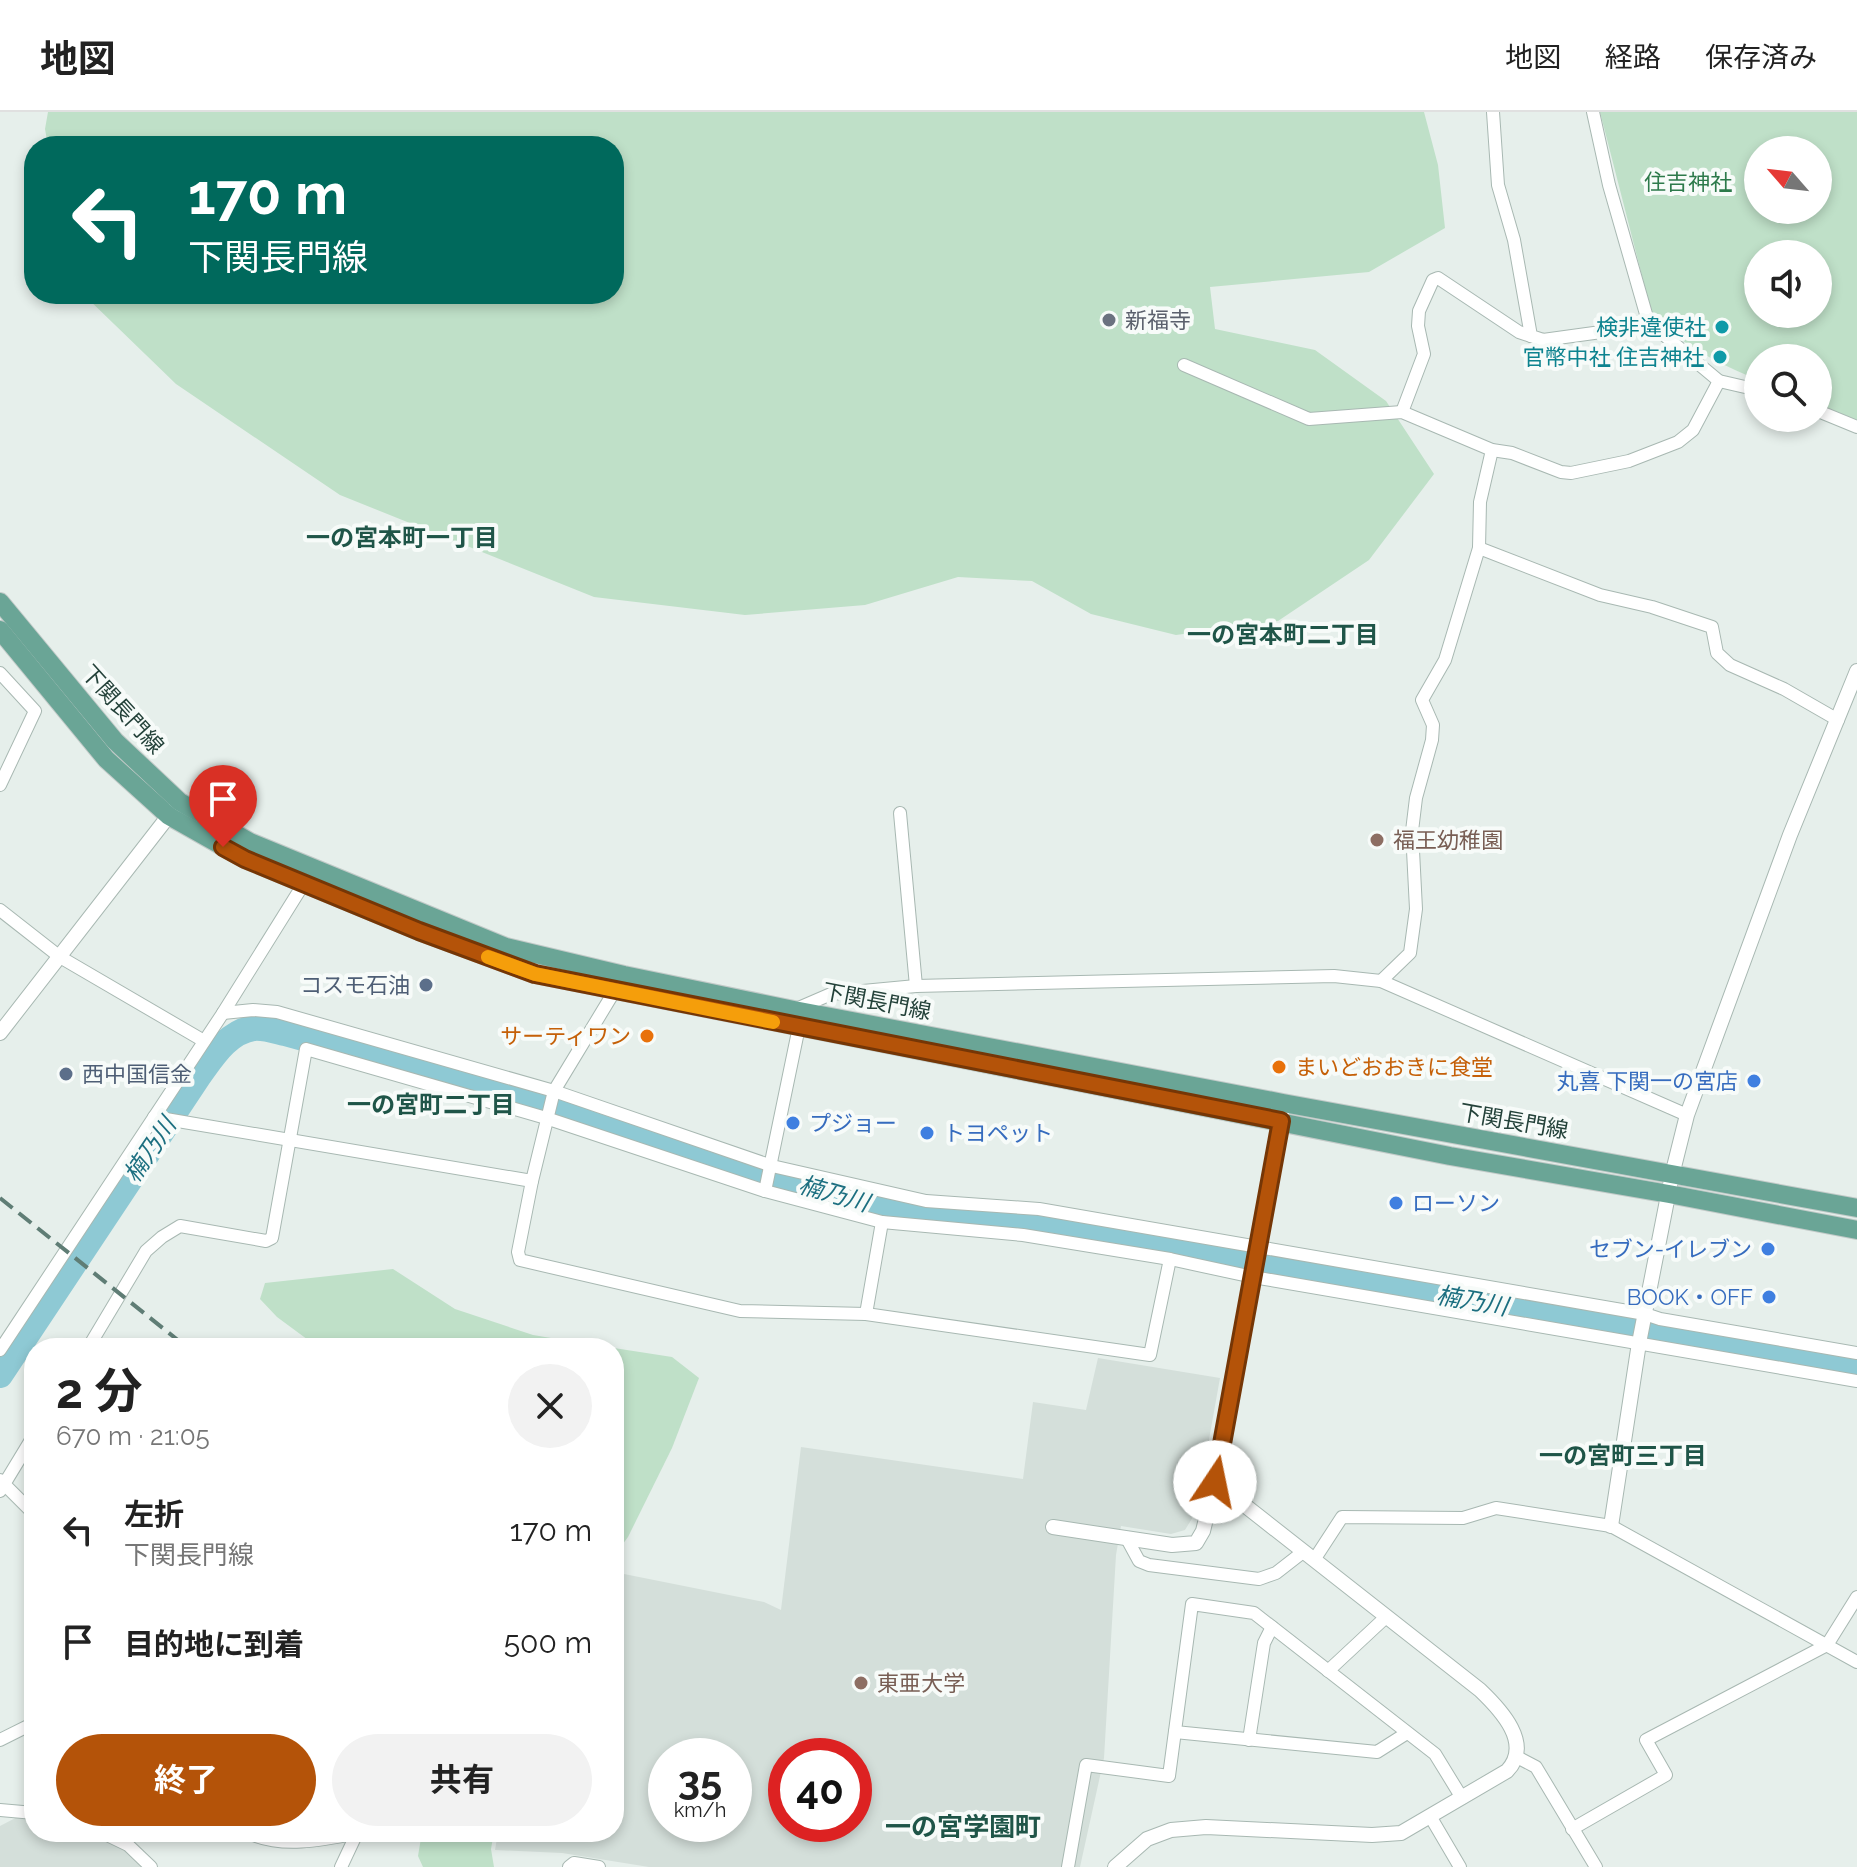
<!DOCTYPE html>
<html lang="ja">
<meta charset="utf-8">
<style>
body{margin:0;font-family:Raleway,"Noto Sans JP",sans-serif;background:#f2f2f2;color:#222;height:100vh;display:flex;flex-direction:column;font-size:30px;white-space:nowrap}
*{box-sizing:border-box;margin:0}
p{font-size:26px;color:#767676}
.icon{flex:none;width:44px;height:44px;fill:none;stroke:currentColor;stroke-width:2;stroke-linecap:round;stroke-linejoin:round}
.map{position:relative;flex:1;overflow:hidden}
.details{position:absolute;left:24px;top:1226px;width:600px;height:504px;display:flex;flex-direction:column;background:#fff;border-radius:32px;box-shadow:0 4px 12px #0003}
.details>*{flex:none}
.banner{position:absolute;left:24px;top:24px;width:600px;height:168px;border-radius:32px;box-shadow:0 4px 12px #0003;background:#00695c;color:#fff;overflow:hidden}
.needle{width:52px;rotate:298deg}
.buttons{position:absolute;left:1744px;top:24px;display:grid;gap:16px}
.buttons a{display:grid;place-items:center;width:88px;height:88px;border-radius:50%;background:#fff;box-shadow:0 4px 12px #0003;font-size:40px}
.speed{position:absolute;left:648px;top:1626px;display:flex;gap:16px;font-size:40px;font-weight:700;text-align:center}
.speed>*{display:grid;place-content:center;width:104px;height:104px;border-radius:50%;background:#fff;box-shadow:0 4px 12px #0003;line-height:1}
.speed small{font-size:20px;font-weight:400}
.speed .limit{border:12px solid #d22;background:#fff;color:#111}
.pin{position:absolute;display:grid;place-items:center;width:68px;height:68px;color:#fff;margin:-82px -34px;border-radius:50% 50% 50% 0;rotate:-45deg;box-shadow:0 0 8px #0007}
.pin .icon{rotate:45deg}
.me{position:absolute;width:88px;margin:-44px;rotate:11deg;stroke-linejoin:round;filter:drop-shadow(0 0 6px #0008)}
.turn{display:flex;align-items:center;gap:28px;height:168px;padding:0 32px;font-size:36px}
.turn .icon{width:104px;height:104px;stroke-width:2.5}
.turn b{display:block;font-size:56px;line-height:68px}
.round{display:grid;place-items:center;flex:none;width:84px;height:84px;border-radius:42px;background:#f2f2f2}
.summary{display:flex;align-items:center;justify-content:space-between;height:136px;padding:0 32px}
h1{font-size:48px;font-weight:700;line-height:60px}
.cta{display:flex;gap:16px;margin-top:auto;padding:16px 32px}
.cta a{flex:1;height:92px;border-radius:48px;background:#b45309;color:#fff;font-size:32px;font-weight:700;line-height:92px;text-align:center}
.cta a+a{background:#f2f2f2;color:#222}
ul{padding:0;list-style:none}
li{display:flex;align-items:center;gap:24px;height:112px;padding:0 32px}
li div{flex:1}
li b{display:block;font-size:30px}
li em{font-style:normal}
header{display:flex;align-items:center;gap:48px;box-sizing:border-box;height:112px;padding:0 40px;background:#fff;border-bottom:2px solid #e0e0e0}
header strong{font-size:38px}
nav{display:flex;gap:44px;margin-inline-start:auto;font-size:28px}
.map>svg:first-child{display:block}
</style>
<header>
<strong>地図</strong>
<nav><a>地図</a><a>経路</a><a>保存済み</a></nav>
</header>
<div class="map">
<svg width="1857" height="1755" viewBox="0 0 1857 1755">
<rect width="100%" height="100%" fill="#e6efeb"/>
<g fill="#d4dfda" fill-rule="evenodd">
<path d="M1098 1246 1220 1266 1196 1400 1185 1418 1171 1422 1121 1414 1116 1443 1104 1646 1080 1755H649L562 1741 495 1738 498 1720H614V1460L764 1490 781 1498 801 1335 1023 1367 1033 1290 1086 1298ZM666 1644H734V1712H666ZM786 1644H854V1712H786Z"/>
<polygon points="27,1700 34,1701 34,1720 101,1720 151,1755 0,1755 0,1714"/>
</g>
<g fill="#bfe0c8" fill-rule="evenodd">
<polygon points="48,0 1424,0 1438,53 1445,116 1369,160 1210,175 1215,217 1315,238 1386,289 1434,362 1369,448 1278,509 1176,523 1091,502 1032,469 958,465 865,493 745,503 594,485 340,383 176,272 83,182 614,182 614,34 48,34 45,17"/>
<path d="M1600 0H1857V308L1818 292V246H1758V268C1718 251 1679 233 1651 199ZM1758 38H1818V98H1758ZM1818 142V202H1758V142Z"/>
<polygon points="393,1157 455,1197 533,1223 611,1236 319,1236 277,1205 260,1187 265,1171"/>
<polygon points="614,1236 672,1245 699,1266 672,1336 628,1425 614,1444"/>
<polygon points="422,1720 494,1720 491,1737 494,1755 423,1755 418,1744"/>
</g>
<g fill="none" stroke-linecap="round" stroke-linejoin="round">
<path stroke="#8ec9d4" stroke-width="26" d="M0 1263 198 965C212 946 227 920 254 916 263 915 276 919 285 921L539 991 863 1093 951 1107 1003 1108 1300 1157 1857 1256"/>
<g stroke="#a8b8b2" stroke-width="14">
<g id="minor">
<polyline points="1493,0 1498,73 1514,128 1531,224 1543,228 1652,213"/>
<polyline points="1593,0 1609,73 1646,202 1652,213 1719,269 1758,278"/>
<polyline points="1184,253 1309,307 1402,300 1492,338 1512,341 1561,360 1571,361 1629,349 1678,330 1693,318 1719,269"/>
<polyline points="1818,299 1857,315"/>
<polyline points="1402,300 1424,242 1418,214 1419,199 1433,168 1438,166 1519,220 1531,224"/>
<polyline points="1479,436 1600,483 1652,495 1712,515 1717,541 1730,553 1784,577 1838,608"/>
<polyline points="0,561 35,599 0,673"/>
<polyline points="900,701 916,874"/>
<polyline points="0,798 60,845 204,929"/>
<polyline points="1381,869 1410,841 1416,797 1412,719 1416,686 1432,628 1433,613 1422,588 1445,548 1479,436 1480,390 1492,338"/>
<polyline points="794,898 831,882 916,874 1334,864 1381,869 1687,1003"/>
<polyline points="223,901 253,898 277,900 554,979 772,1054 926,1089 1039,1097 1645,1202 1660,1207 1857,1241"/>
<polyline points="154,1005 532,1069 554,979 617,875"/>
<polyline points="532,1069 518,1140 520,1148 740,1199 866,1202 1150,1243 1170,1147"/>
<polyline points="765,1079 800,910"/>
<polyline points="866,1202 882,1110"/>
<polyline points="88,1236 146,1139 162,1125 180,1114 266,1129 272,1126 306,937 546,1006 765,1079 882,1110 1023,1123 1170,1147 1253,1165 1857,1269"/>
<polyline points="0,1238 223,901 306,768"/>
<polyline points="0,1368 34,1402"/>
<polyline points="0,1379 34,1323"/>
<polyline points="1127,1427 1139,1449 1149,1453 1259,1467 1276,1461 1303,1440"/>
<polyline points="1314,1448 1342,1405 1463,1406 1496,1396 1611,1414 1857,1550"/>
<polyline points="1328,1559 1386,1505"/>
<polyline points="1175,1620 1377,1640 1407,1621"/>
<polyline points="0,1628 34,1611"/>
<polyline points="1249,1628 1264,1531 1272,1515"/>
<polyline points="1517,1645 1536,1655 1596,1755"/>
<polyline points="0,1698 34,1701"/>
<polyline points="1430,1704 1460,1755"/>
<polyline points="1572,1717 1666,1663 1646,1628 1827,1533 1857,1485"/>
<polyline points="101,1720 128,1733 151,1755"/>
<path d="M247 1720C279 1737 323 1728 357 1721"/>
<polyline points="341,1755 357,1721"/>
<polyline points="569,1755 574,1751 599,1755"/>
<polyline points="1068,1755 1086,1653 1169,1664 1192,1492 1254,1501 1435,1642 1462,1686"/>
</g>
</g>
<g stroke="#a8b8b2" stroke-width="16">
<g id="tertiary">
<polyline points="0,921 174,697"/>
<polyline points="1611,1414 1639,1231 1672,1063 1687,1003 1790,723 1857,559"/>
<polyline points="1053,1415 1172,1433 1196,1431 1203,1419 1215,1370"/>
<path d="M1115 1755 1147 1727 1171 1718 1206 1715 1372 1723 1401 1721 1507 1659C1533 1632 1501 1598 1480 1578L1215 1370 1282 1000"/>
</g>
</g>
<g stroke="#c2cac8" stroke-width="20">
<g id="primary">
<polyline points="0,490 115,629 180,690 250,730 506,835 624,863 794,898 1283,991 1857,1096"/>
<polyline points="0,518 106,647 169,704 245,747 419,819 535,862 1450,1044 1669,1082 1857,1118"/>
</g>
</g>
<use href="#minor" stroke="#fff" stroke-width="12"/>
<use href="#tertiary" stroke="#fff" stroke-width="14"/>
<use href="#primary" stroke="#6aa596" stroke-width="18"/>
<polyline stroke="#5f7d75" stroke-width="4" stroke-dasharray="16 8" stroke-linecap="butt" points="0,1086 179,1229"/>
</g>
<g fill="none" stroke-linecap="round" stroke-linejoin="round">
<g stroke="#753606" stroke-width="20">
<polyline id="route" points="223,735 245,747 419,819 535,862 1281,1009 1215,1370"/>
</g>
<use href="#route" stroke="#b45309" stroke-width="14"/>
<polyline stroke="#f59e0b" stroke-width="14" points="488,845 535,862 773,910"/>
</g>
<circle fill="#6b7280" stroke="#f7fbf9" stroke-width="3" cx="1109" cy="208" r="8"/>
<g fill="#0f9aa8" stroke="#f7fbf9" stroke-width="3">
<circle cx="1722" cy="215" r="8"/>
<circle cx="1720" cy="245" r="8"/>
</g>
<g fill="#8d6e63" stroke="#f7fbf9" stroke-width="3">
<circle cx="1377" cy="728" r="8"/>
<circle cx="861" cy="1571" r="8"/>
</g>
<g fill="#5c6f8a" stroke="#f7fbf9" stroke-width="3">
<circle cx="426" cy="873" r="8"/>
<circle cx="66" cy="962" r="8"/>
</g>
<g fill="#e8710a" stroke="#f7fbf9" stroke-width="3">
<circle cx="647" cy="924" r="8"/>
<circle cx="1279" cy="955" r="8"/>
</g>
<g fill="#3f7fe0" stroke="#f7fbf9" stroke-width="3">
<circle cx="1754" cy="969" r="8"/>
<circle cx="793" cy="1011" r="8"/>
<circle cx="927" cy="1021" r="8"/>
<circle cx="1396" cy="1091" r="8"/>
<circle cx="1768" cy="1137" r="8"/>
<circle cx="1769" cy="1185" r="8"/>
</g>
<g text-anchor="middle" stroke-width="8" stroke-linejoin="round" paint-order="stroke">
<g font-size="22" fill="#2d7a4b" stroke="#f7fbf9">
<text x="1688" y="78">住吉神社</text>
</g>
<g font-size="22" fill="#5b616d" stroke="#f7fbf9" text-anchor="start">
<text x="1125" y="216">新福寺</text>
</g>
<g font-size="22" fill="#0d838f" stroke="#f7fbf9" text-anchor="end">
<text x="1706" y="223">検非違使社</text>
<text x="1704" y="253">官幣中社 住吉神社</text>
</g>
<g font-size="22" fill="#24423a" stroke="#f7fbf9">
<text transform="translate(123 597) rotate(48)" y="8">下関長門線</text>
<text transform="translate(877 889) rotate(11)" y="8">下関長門線</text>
<text transform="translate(1514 1009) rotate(10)" y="8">下関長門線</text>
</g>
<g font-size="22" fill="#785e54" stroke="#f7fbf9" text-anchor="start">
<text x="1393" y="736">福王幼稚園</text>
<text x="877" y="1579">東亜大学</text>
</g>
<g font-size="22" fill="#4e5e75" stroke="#f7fbf9" text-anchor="end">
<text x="410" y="881">コスモ石油</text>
<text x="82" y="970" text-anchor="start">西中国信金</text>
</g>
<g font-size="22" fill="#c56008" stroke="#f7fbf9" text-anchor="end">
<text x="631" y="932">サーティワン</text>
<text x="1295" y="963" text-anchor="start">まいどおおきに食堂</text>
</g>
<g font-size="22" fill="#366cbe" stroke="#f7fbf9" text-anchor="end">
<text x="1738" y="977">丸喜 下関一の宮店</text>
<text x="809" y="1019" text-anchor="start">プジョー</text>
<text x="943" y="1029" text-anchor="start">トヨペット</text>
<text x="1412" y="1099" text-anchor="start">ローソン</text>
<text x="1752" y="1145">セブン-イレブン</text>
<text x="1753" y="1193">BOOK・OFF</text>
</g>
<g font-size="24" font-weight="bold" fill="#1f5548" stroke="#f7fbf9">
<text x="402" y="434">一の宮本町一丁目</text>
<text x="1283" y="531">一の宮本町二丁目</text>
<text x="431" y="1001">一の宮町二丁目</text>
<text x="1623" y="1352">一の宮町三丁目</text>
</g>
<g font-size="24" font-style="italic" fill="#1c6f80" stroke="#f7fbf9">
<text transform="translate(150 1038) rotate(-56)" y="8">楠乃川</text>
<text transform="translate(834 1082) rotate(16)" y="8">楠乃川</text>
<text transform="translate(1472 1189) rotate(10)" y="8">楠乃川</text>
</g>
<g font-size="26" font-weight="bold" fill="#1f5548" stroke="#f7fbf9">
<text x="963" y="1724">一の宮学園町</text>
</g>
</g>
</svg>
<div class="buttons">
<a><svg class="needle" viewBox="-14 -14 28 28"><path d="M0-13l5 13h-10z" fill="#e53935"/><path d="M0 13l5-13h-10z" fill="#767676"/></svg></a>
<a><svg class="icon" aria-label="sound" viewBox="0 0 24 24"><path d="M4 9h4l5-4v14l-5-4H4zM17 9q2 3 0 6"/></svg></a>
<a><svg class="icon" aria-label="search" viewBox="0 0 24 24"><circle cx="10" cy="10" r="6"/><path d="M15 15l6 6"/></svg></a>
</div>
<div class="speed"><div>35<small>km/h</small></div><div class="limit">40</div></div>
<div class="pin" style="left:223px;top:735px;background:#d93025"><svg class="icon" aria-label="arrive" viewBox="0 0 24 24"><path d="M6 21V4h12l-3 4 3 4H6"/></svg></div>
<svg class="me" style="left:1215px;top:1370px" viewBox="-20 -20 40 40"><circle r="19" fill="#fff"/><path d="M0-13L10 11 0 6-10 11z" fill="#b45309"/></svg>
<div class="banner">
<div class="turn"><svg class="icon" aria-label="left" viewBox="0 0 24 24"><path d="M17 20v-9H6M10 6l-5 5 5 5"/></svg><div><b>170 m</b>下関長門線</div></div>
</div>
<section class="details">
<div class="summary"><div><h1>2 分</h1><p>670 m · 21:05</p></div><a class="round"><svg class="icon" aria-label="close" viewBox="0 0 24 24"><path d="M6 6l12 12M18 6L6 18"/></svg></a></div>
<ul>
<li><svg class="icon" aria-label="left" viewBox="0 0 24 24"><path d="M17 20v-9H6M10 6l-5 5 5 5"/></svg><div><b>左折</b><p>下関長門線</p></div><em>170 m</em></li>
<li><svg class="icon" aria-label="arrive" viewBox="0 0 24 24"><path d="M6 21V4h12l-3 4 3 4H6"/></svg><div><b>目的地に到着</b></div><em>500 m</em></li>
</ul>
<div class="cta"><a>終了</a><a>共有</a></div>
</section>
</div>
